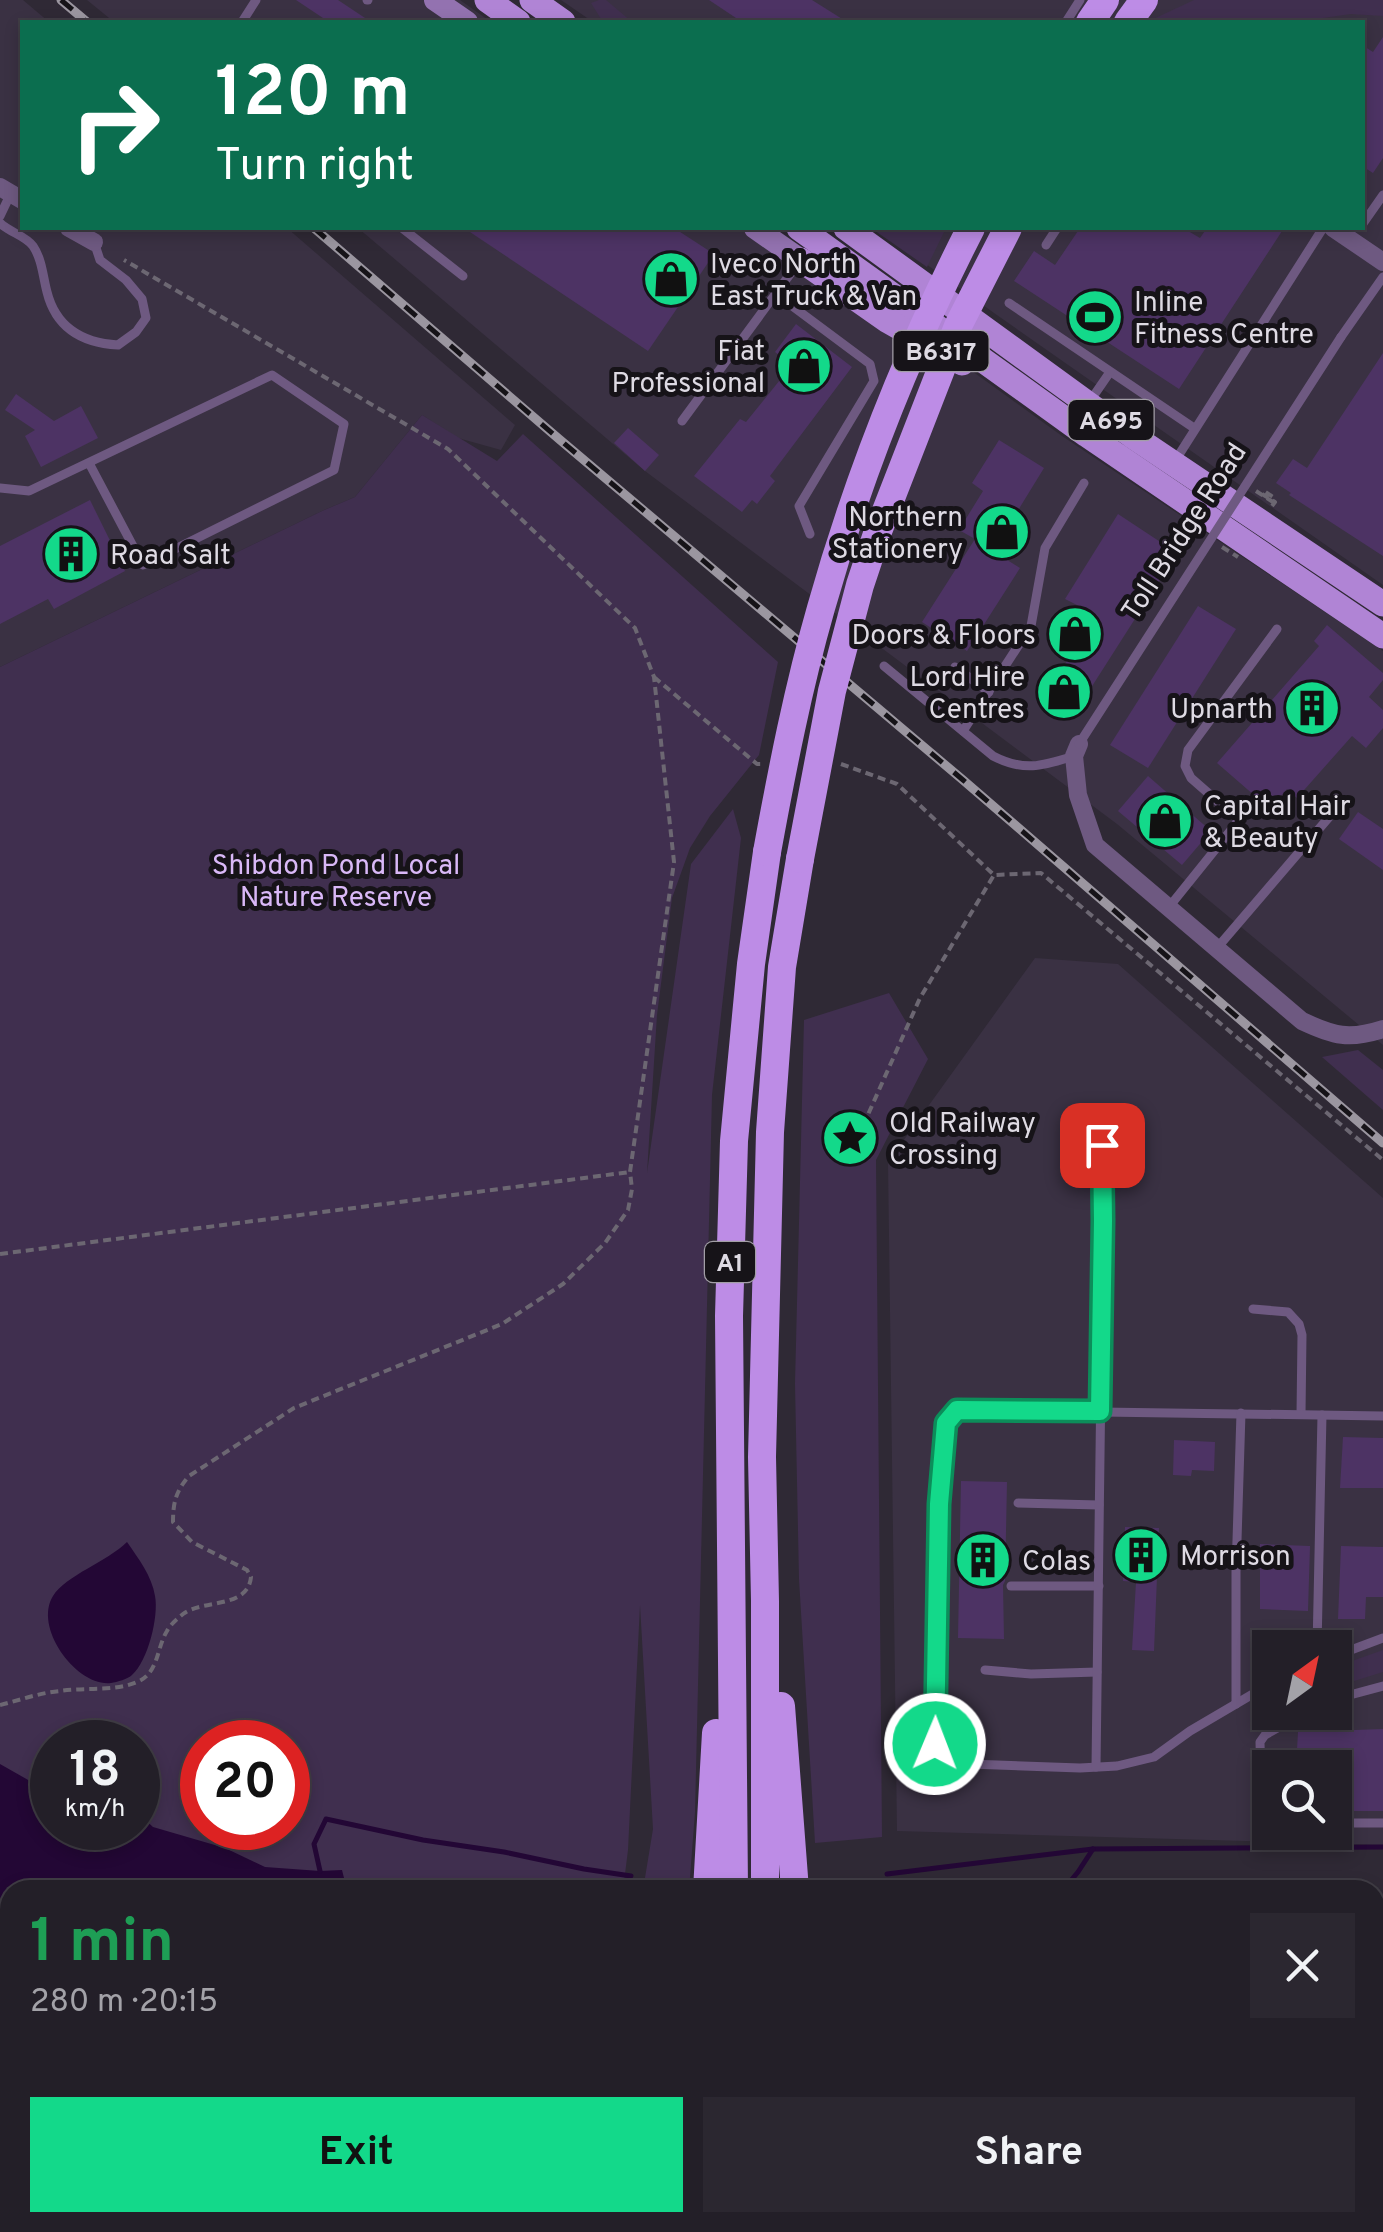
<!DOCTYPE html>
<meta charset="utf-8">
<style>
body{margin:0;font-family:Overpass,sans-serif;background:#2b2730;color:#f1f3f6;height:100vh;display:flex;flex-direction:column;font-size:38px;white-space:nowrap}
*{box-sizing:border-box;margin:0}
p{font-size:32px;color:#a3a2a8}
.icon{flex:none;width:55px;height:55px;fill:none;stroke:currentColor;stroke-width:2;stroke-linecap:round;stroke-linejoin:round}
.map{position:relative;flex:1;overflow:hidden}
.panel{position:absolute;left:0px;top:1880px;width:1385px;height:352px;display:flex;flex-direction:column;background:#231f28;border-radius:30px 30px 0 0;box-shadow:0 5px 15px #0003,0 0 0 2px #403d45}
.panel>*{flex:none}
.guide{position:absolute;left:20px;top:20px;width:1345px;height:210px;border-radius:0px;box-shadow:0 5px 15px #0003,0 0 0 2px #403d45;background:#0b6e4f;color:#fff;overflow:hidden}
.needle{width:65px;rotate:33deg}
.fabs{position:absolute;left:1252px;top:1630px;display:grid;gap:20px}
.fabs a{display:grid;place-items:center;width:100px;height:100px;border-radius:0px;background:#231f28;box-shadow:0 5px 15px #0003,0 0 0 2px #403d45;font-size:50px}
.speed{position:absolute;left:30px;top:1720px;display:flex;gap:20px;font-size:50px;font-weight:700;text-align:center}
.speed>*{display:grid;place-content:center;width:130px;height:130px;border-radius:50%;background:#231f28;box-shadow:0 5px 15px #0003,0 0 0 2px #403d45;line-height:1}
.speed small{font-size:25px;font-weight:400}
.speed .limit{border:15px solid #d22;background:#fff;color:#111}
.pin{position:absolute;display:grid;place-items:center;width:85px;height:85px;color:#fff;margin:-42px;border-radius:20px;box-shadow:0 5px 15px #0006}
.me{position:absolute;width:110px;margin:-55px;rotate:1deg;stroke-linejoin:round;filter:drop-shadow(0 0 8px #0008)}
.turn{display:flex;align-items:center;gap:35px;height:210px;padding:0 30px;font-size:45px}
.turn .icon{width:130px;height:130px;stroke-width:2.5}
.turn b{display:block;font-size:70px;line-height:85px}
.round{display:grid;place-items:center;flex:none;width:105px;height:105px;border-radius:0px;background:#2b2730}
.overview{display:flex;align-items:center;justify-content:space-between;height:170px;padding:0 30px}
h1{font-size:60px;font-weight:700;line-height:75px;color:#1e9e55}
.action{display:flex;gap:20px;margin-top:auto;padding:20px 30px}
.action a{flex:1;height:115px;border-radius:0px;background:#13d98a;color:#111;font-size:40px;font-weight:700;line-height:115px;text-align:center}
.action a+a{background:#2b2730;color:#f1f3f6}
.map>svg:first-child{display:block}
</style>
<div class="map">
<svg width="1383" height="2232" viewBox="0 0 1383 2232">
<rect width="100%" height="100%" fill="#2f2935"/>
<g fill="#3a3143" fill-rule="evenodd">
<polygon points="0,0 23,0 49,22 22,22 22,228 287,228 515,425 501,450 458,438 422,415 355,497 322,511 0,667"/>
<polygon points="87,0 460,0 491,22 114,22"/>
<polygon points="561,0 1383,0 1383,585 994,313 876,228 1362,228 1362,22 593,22"/>
<polygon points="358,228 774,228 1062,436 1383,651 1383,1045 1117,824 645,471"/>
<path d="M1035 958 1118 964 1383 1198V1845L897 1831 888 1162ZM1270 1648H1335V1712H1270ZM1270 1768H1335V1832H1270Z"/>
</g>
<g fill="#402f4f" fill-rule="evenodd">
<polygon points="599,0 606,0 632,22 603,22 591,3"/>
<polygon points="1194,0 1383,0 1383,16 1351,14 1295,22 1147,22"/>
<polygon points="871,228 946,228 927,267"/>
<path d="M422 415 497 461 523 434 778 662 759 755 710 816 690 848 672 898 657 1015 647 1173 691 864 733 809 741 838 712 1095 695 1812 689 1890H643L653 1829 640 1605 628 1850 623 1890H10V2222H414V2232H0V667L322 511 355 497ZM52 1742H138V1828H52ZM202 1742H288V1828H202Z"/>
<polygon points="889,993 928,1059 876,1160 882,1837 815,1843 799,1579 795,1384 804,1020"/>
<polygon points="1358,1050 1383,1070 1383,1110 1322,1057"/>
<polygon points="1383,1650 1383,1672 1335,1687 1335,1667"/>
<polygon points="434,2223 578,2222 578,2232 434,2232"/>
</g>
<g fill="#230735">
<path d="M127 1542C138 1558 152 1576 155 1596 159 1616 148 1661 132 1675 128 1679 117 1682 111 1683 77 1687 33 1628 53 1596 65 1576 108 1561 127 1542Z"/>
<polygon points="0,1764 44,1789 52,1791 52,1828 138,1828 138,1813 153,1827 225,1848 265,1867 320,1871 342,1870 347,1890 10,1890 10,2222 144,2223 122,2232 0,2232"/>
</g>
<g fill="none" stroke-linecap="round" stroke-linejoin="round">
<g stroke="#230735" stroke-width="5">
<polyline points="320,1871 314,1844 326,1819 423,1840 504,1852 584,1869 631,1876"/>
<polyline points="887,1874 1093,1849 1383,1847"/>
<polyline points="1063,1890 1078,1872 1093,1849"/>
</g>
</g>
<g fill="#4d3364">
<polygon points="296,0 338,0 371,22 329,22"/>
<polygon points="709,0 812,0 847,22 742,22"/>
<polygon points="1383,37 1383,158 1373,173 1362,166 1362,45 1373,52"/>
<polygon points="464,228 674,228 714,254 648,351"/>
<polygon points="1080,228 1183,228 1200,238 1207,228 1284,228 1179,389 1014,281 1034,251 1055,265"/>
<polygon points="796,324 852,367 770,476 775,481 757,504 752,500 742,512 694,476 740,419 746,422 792,365 775,352"/>
<polygon points="1383,353 1383,556 1289,495 1291,493 1276,483 1293,459 1307,468"/>
<polygon points="16,394 54,421 81,406 98,438 41,467 25,436 35,430 5,410"/>
<polygon points="628,428 659,455 645,471 614,443"/>
<polygon points="999,440 1044,468 1017,512 1029,520 1004,558 1020,568 967,651 922,622 975,539 959,530 983,491 972,483"/>
<polygon points="90,500 125,571 54,609 48,599 0,624 0,546"/>
<polygon points="1118,514 1177,553 1073,716 1044,697 1070,656 1054,646 1079,606 1065,599"/>
<polygon points="1198,606 1236,629 1148,768 1110,745"/>
<polygon points="1327,625 1383,673 1383,680 1369,697 1383,710 1383,728 1366,748 1352,736 1297,798 1287,789 1270,809 1217,763 1319,646 1314,641"/>
<polygon points="1148,776 1211,831 1182,865 1118,811"/>
<polygon points="1358,812 1383,829 1383,870 1339,839"/>
<polygon points="1343,1437 1383,1438 1383,1488 1340,1488"/>
<polygon points="1174,1440 1215,1442 1214,1471 1192,1470 1191,1476 1173,1475"/>
<polygon points="961,1481 1007,1482 1005,1581 1003,1585 1004,1639 958,1638"/>
<polygon points="1125,1527 1159,1528 1154,1651 1132,1650 1136,1582 1123,1581"/>
<polygon points="1260,1544 1310,1546 1308,1611 1260,1609"/>
<polygon points="1341,1546 1383,1547 1383,1597 1366,1597 1365,1619 1338,1619"/>
<polygon points="1383,1729 1383,1811 1335,1811 1335,1768 1296,1768 1298,1732"/>
</g>
<g fill="none" stroke-linecap="round" stroke-linejoin="round">
<g stroke="#6c6772" stroke-width="4" stroke-dasharray="8 5" stroke-linecap="butt">
<polyline points="1272,506 1275,502 1262,494 1264,491 1276,499"/>
<polyline points="654,677 757,764 762,764"/>
<polyline points="841,764 897,784 994,875 1041,873 1383,1160"/>
<polyline points="858,1137 920,998 994,875"/>
<polyline points="0,1254 630,1172"/>
<path d="M0 1705C20 1700 39 1693 60 1691 85 1687 113 1692 137 1682 159 1673 156 1649 167 1631 170 1625 177 1619 183 1614 203 1599 248 1609 251 1577L247 1570 192 1542 173 1522C173 1502 176 1491 189 1476L294 1408 502 1324 563 1284 605 1243 628 1210 632 1189 630 1172 674 862 654 677 635 628 448 449 124 260"/>
</g>
<g stroke="#6e5981" stroke-width="9">
<polyline points="367,0 368,0"/>
<polyline points="242,22 256,0"/>
<polyline points="1066,22 1080,0"/>
<polyline points="0,216 11,193"/>
<path d="M0 223C9 232 26 236 33 246 42 259 43 277 47 292 56 328 83 343 118 345L136 332 146 318 142 299 126 280 100 260 94 242"/>
<polyline points="1362,225 1383,195"/>
<polyline points="402,228 463,276"/>
<polyline points="1046,245 1057,228"/>
<polyline points="776,294 870,364 874,381 799,506 810,534"/>
<polyline points="1009,303 1194,428"/>
<polyline points="1341,337 1383,277"/>
<polyline points="1090,401 1110,372"/>
<polyline points="682,421 799,262"/>
<polyline points="1175,461 1323,228"/>
<polyline points="0,488 29,491 272,375 344,424 334,470 143,565 89,463"/>
<path d="M884 666 993 756C1024 772 1042 766 1074 756"/>
<polyline points="955,667 989,692"/>
<polyline points="963,731 1031,626 1045,548 1084,483"/>
<polyline points="1169,907 1239,820 1191,778 1185,766 1188,750 1277,629"/>
<polyline points="1217,948 1336,809"/>
<polyline points="1253,1309 1288,1312 1299,1324 1302,1335 1301,1414"/>
<polyline points="1018,1503 1099,1505"/>
<polyline points="1011,1586 1099,1586"/>
<polyline points="1317,1648 1322,1415"/>
<polyline points="1335,1656 1383,1638"/>
<polyline points="985,1670 1031,1674 1097,1672"/>
<polyline points="1270,1684 1190,1731 1154,1757 1117,1766 1080,1768 942,1763 936,1759 939,1504 946,1423 957,1410 966,1410 1383,1416"/>
<polyline points="1335,1699 1383,1686"/>
<polyline points="1236,1704 1236,1572 1241,1413"/>
<polyline points="1096,1767 1103,1221 1102,1145"/>
<polyline points="1270,1821 1262,1818 1260,1742 1265,1735 1306,1712"/>
<polyline points="1335,1823 1383,1823"/>
</g>
<g stroke="#6e5981" stroke-width="18">
<polyline points="0,187 22,200"/>
<polyline points="69,228 94,242"/>
<polyline points="1333,228 1383,262"/>
<path d="M1079 744 1074 756 1078 795 1095 845 1302 1021C1334 1036 1349 1040 1383 1029"/>
</g>
<g stroke="#9372b0" stroke-width="22">
<polyline points="435,0 467,22"/>
<polyline points="755,228 801,260"/>
</g>
<g stroke="#b084d5" stroke-width="25">
<polyline points="487,0 518,22"/>
<polyline points="532,0 563,22"/>
<polyline points="799,228 1087,435 1383,636"/>
<polyline points="846,228 1131,435 1383,604"/>
<polyline points="801,260 888,321 962,363"/>
</g>
<g stroke="#bd8ce6" stroke-width="28">
<polyline points="1090,22 1105,0"/>
<polyline points="1128,22 1144,0"/>
<polyline points="781,1706 795,1890"/>
<polyline points="707,1890 716,1733"/>
<polyline points="734,1890 729,1316 734,1141 751,964 767,852"/>
<polyline points="765,1890 765,1601 762,1457 770,1132 782,967 800,859"/>
<polyline points="744,2222 745,2232"/>
<polyline points="775,2222 776,2232"/>
<polyline points="828,2222 830,2232"/>
<polyline points="687,2232 687,2222"/>
</g>
<g stroke="#9b96a0" stroke-width="9">
<g id="rail">
<polyline points="61,0 87,22"/>
<polyline points="314,228 559,439 963,780 1383,1143"/>
</g>
</g>
<use href="#rail" stroke="#161318" stroke-width="5" stroke-dasharray="15" stroke-linecap="butt"/>
<g stroke="#6c6772" stroke-width="4" stroke-dasharray="8 5" stroke-linecap="butt">
<polyline points="1256,491 1273,502 1276,499"/>
<polyline points="1222,547 1238,557"/>
</g>
<polyline stroke="#6e5981" stroke-width="9" points="1079,744 1341,337"/>
<g stroke="#bd8ce6" stroke-width="28">
<path d="M767 852C782 770 798 688 821 608 858 477 909 349 971 228"/>
<polyline points="800,859 832,691 860,585 877,534 958,326 1008,228"/>
</g>
</g>
<g fill="none" stroke-linecap="round" stroke-linejoin="round">
<g stroke="#0c8d5a" stroke-width="25">
<polyline id="route" points="935,1744 939,1504 946,1423 957,1410 1100,1411 1103,1221 1102,1145"/>
</g>
<use href="#route" stroke="#13d98a" stroke-width="18"/>
</g>
<defs>
<g id="shop-disc" transform="scale(2.875)"><circle r="9.5" fill="#13d98a" stroke="#161318"/><path d="M-5-2.5h2.3a2.7 3.5 0 0 1 5.4 0H5L5.5 6h-11ZM-1.5-2.5h3a1.5 2.3 0 0 0-3 0Z" fill="#111"/></g>
<g id="stadium-disc" transform="scale(2.875)"><circle r="9.5" fill="#13d98a" stroke="#161318"/><path d="M0-5a6.5 5 0 1 0 0 10a6.5 5 0 1 0 0-10ZM-3.5-1.8h7v3.6h-7Z" fill="#111"/></g>
<g id="building-disc" transform="scale(2.875)"><circle r="9.5" fill="#13d98a" stroke="#161318"/><path d="M-4-6H4V6H1V3H-1V6H-4ZM-2.5-4.3h1.7v1.8h-1.7ZM.8-4.3h1.7v1.8H.8ZM-2.5-1h1.7V.8h-1.7ZM.8-1h1.7V.8H.8Z" fill="#111"/></g>
<g id="sight-disc" transform="scale(2.875)"><circle r="9.5" fill="#13d98a" stroke="#161318"/><path d="M0-6L1.8-2.2L6-1.7L2.9 1.2L3.7 5.4L0 3.3L-3.7 5.4L-2.9 1.2L-6-1.7L-1.8-2.2Z" fill="#111"/></g>
</defs>
<g fill-rule="evenodd">
<use href="#shop-disc" x="671" y="279"/>
<use href="#stadium-disc" x="1095" y="317"/>
<use href="#shop-disc" x="804" y="366"/>
<use href="#shop-disc" x="1002" y="532"/>
<use href="#building-disc" x="71" y="554"/>
<use href="#shop-disc" x="1075" y="634"/>
<use href="#shop-disc" x="1064" y="692"/>
<use href="#building-disc" x="1312" y="708"/>
<use href="#shop-disc" x="1165" y="821"/>
<use href="#sight-disc" x="850" y="1138"/>
<use href="#building-disc" x="1141" y="1555"/>
<use href="#building-disc" x="983" y="1560"/>
</g>
<g text-anchor="middle" stroke-width="10" stroke-linejoin="round" paint-order="stroke">
<g fill="#161318" stroke="#a29ea6" stroke-width="2.5">
<rect x="893.5" y="331" width="95" height="40" rx="8"/>
<rect x="1068.5" y="400" width="85" height="40" rx="8"/>
<rect x="705" y="1242" width="50" height="40" rx="8"/>
</g>
<g font-size="25" font-weight="bold" fill="#dedae3">
<text x="941" y="360">B6317</text>
<text x="1111" y="429">A695</text>
<text x="730" y="1271">A1</text>
</g>
<g font-size="28" fill="#dedae3" stroke="#161318" text-anchor="start">
<text x="710" y="273">Iveco North<tspan x="710" dy="32">East Truck &amp; Van</tspan></text>
<text x="1134" y="311">Inline<tspan x="1134" dy="32">Fitness Centre</tspan></text>
<text x="765" y="360" text-anchor="end">Fiat<tspan x="765" dy="32">Professional</tspan></text>
<text x="963" y="526" text-anchor="end">Northern<tspan x="963" dy="32">Stationery</tspan></text>
<text x="110" y="564">Road Salt</text>
<text x="1036" y="644" text-anchor="end">Doors &amp; Floors</text>
<text x="1025" y="686" text-anchor="end">Lord Hire<tspan x="1025" dy="32">Centres</tspan></text>
<text x="1273" y="718" text-anchor="end">Upnarth</text>
<text x="1204" y="815">Capital Hair<tspan x="1204" dy="32">&amp; Beauty</tspan></text>
<text x="889" y="1132">Old Railway<tspan x="889" dy="32">Crossing</tspan></text>
<text x="1180" y="1565">Morrison</text>
<text x="1022" y="1570">Colas</text>
</g>
<g font-size="28" fill="#dedae3" stroke="#161318">
<text transform="translate(1183 531) rotate(-57)" y="10">Toll Bridge Road</text>
</g>
<g font-size="28" fill="#d9b8f7" stroke="#161318">
<text x="336" y="874">Shibdon Pond Local<tspan x="336" dy="32">Nature Reserve</tspan></text>
</g>
</g>
</svg>
<div class="fabs">
<a><svg class="needle" viewBox="-14 -14 28 28"><path d="M0-13l5 13h-10z" fill="#e53935"/><path d="M0 13l5-13h-10z" fill="#a3a2a8"/></svg></a>
<a><svg class="icon" aria-label="search" viewBox="0 0 24 24"><circle cx="10" cy="10" r="6"/><path d="M15 15l6 6"/></svg></a>
</div>
<div class="speed"><div>18<small>km/h</small></div><div class="limit">20</div></div>
<div class="pin" style="left:1102px;top:1145px;background:#d93025"><svg class="icon" aria-label="arrive" viewBox="0 0 24 24"><path d="M6 21V4h12l-3 4 3 4H6"/></svg></div>
<svg class="me" style="left:935px;top:1744px" viewBox="-20 -20 40 40"><circle r="17" fill="#13d98a" stroke="#fff" stroke-width="3"/><path d="M0-11L8 9 0 5-8 9z" fill="#fff"/></svg>
<div class="guide">
<div class="turn"><svg class="icon" aria-label="right" viewBox="0 0 24 24"><path d="M7 20v-9h11M14 6l5 5-5 5"/></svg><div><b>120 m</b>Turn right</div></div>
</div>
<section class="panel">
<div class="overview"><div><h1>1 min</h1><p>280 m · 20:15</p></div><a class="round"><svg class="icon" aria-label="close" viewBox="0 0 24 24"><path d="M6 6l12 12M18 6L6 18"/></svg></a></div>
<div class="action"><a>Exit</a><a>Share</a></div>
</section>
</div>
